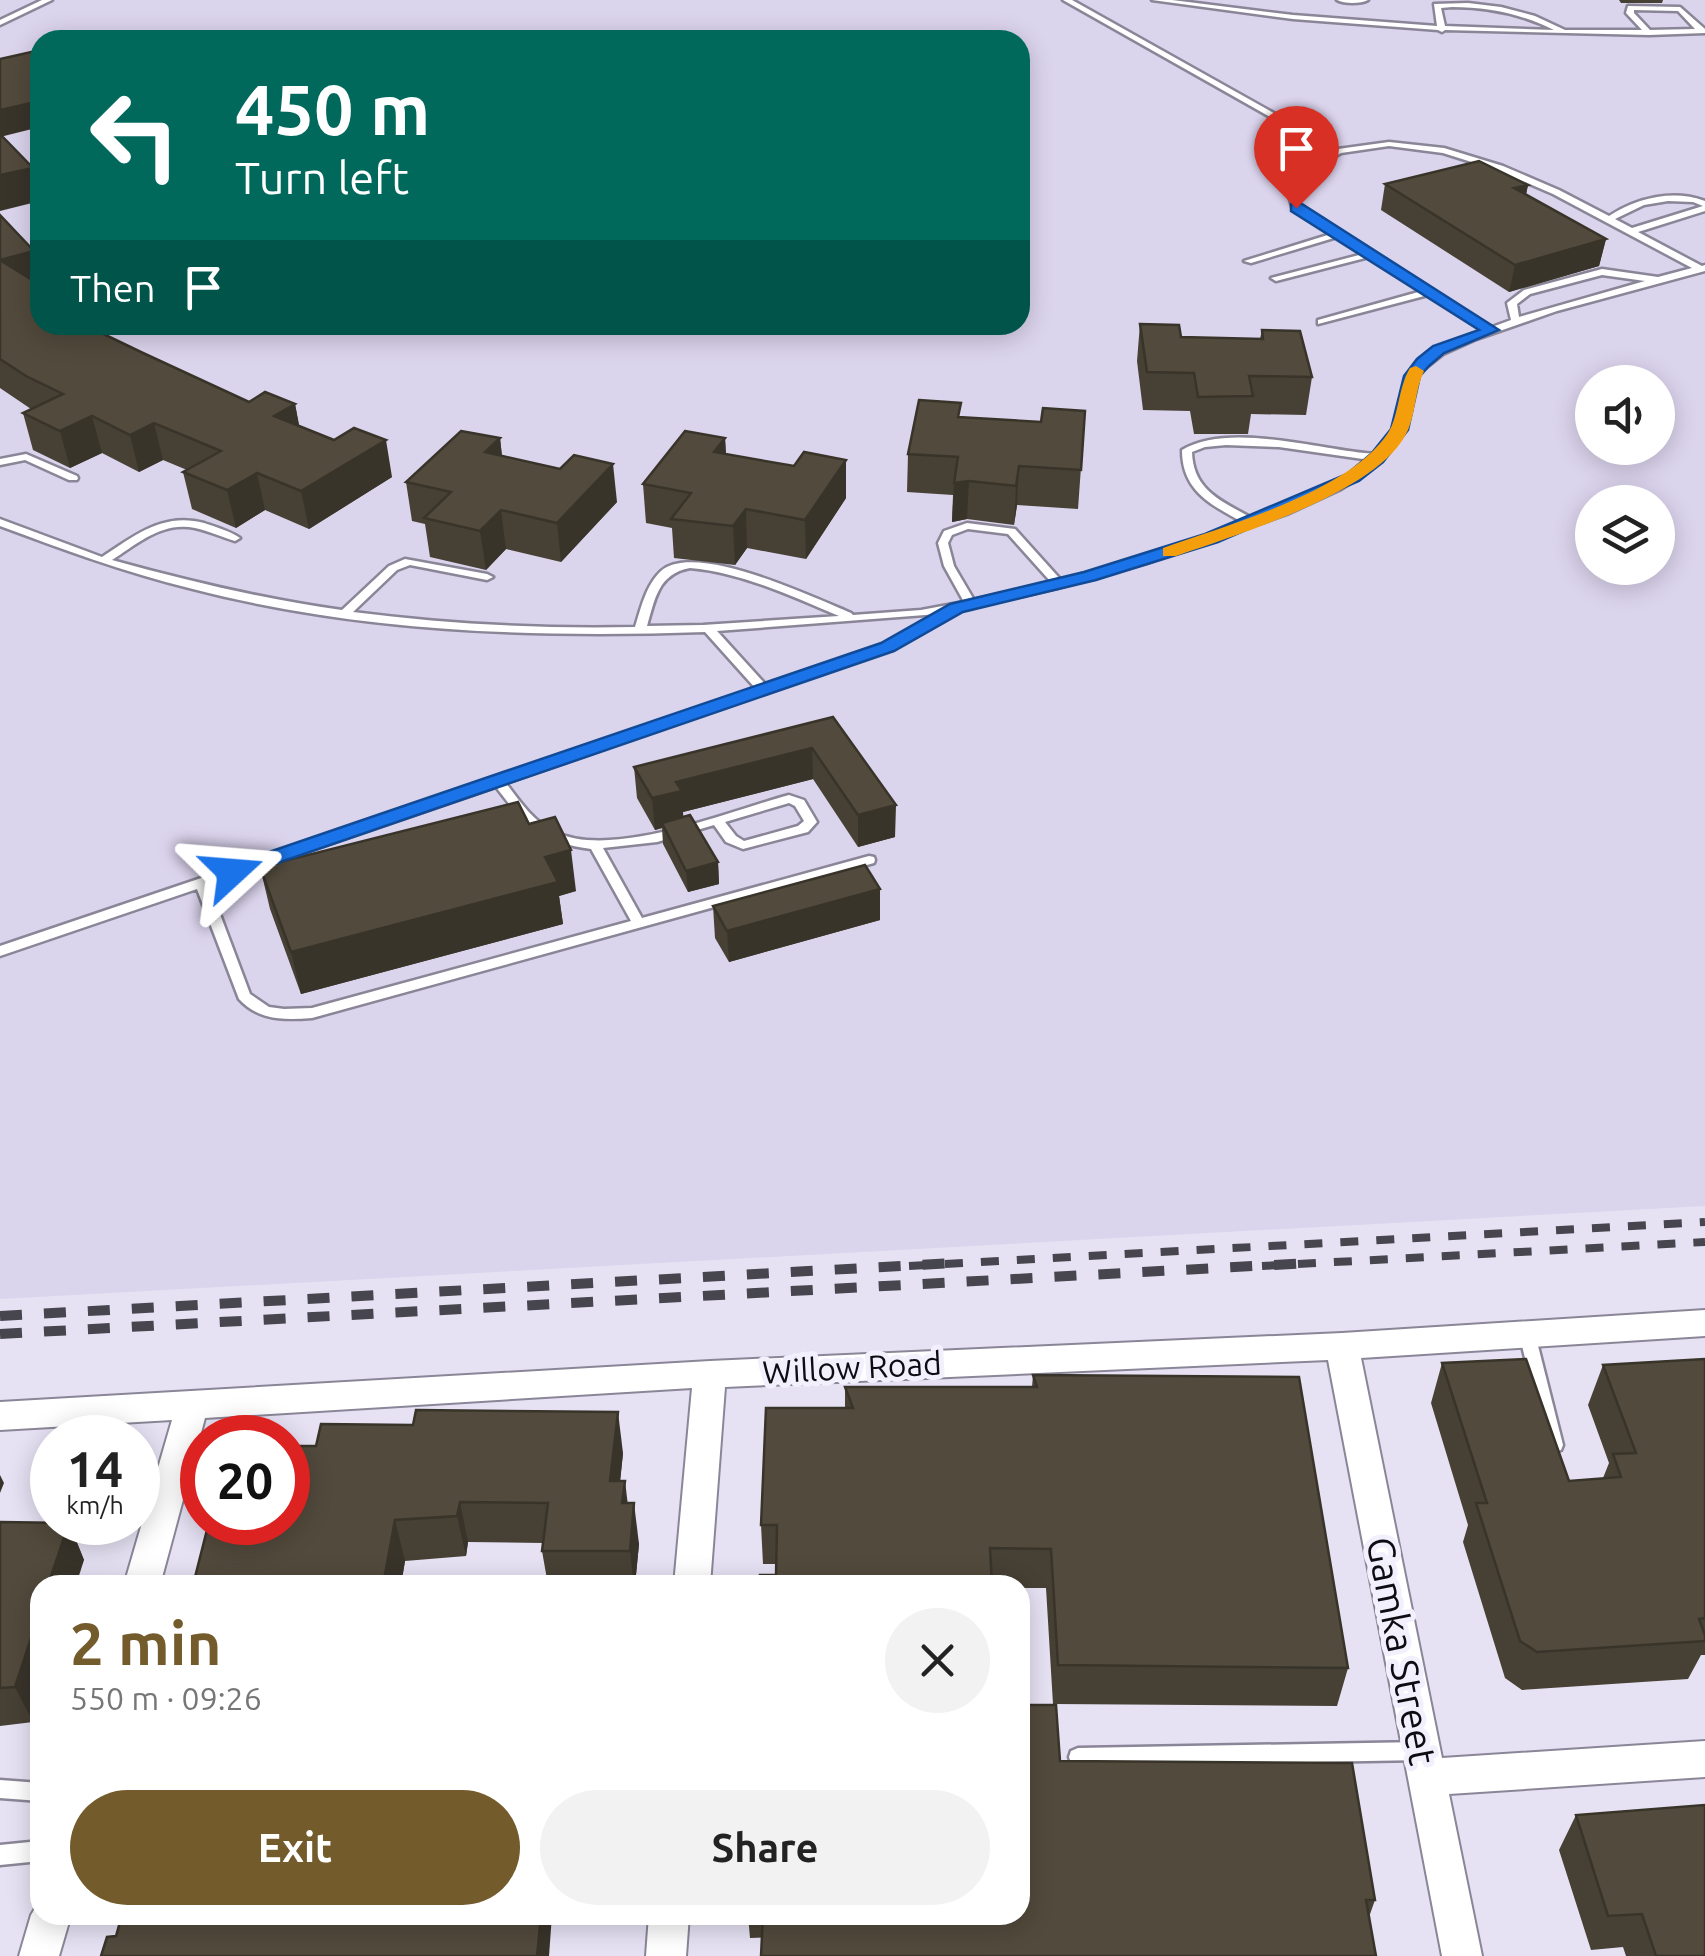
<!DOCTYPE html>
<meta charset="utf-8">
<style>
body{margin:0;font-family:Ubuntu,sans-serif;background:#f2f2f2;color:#222;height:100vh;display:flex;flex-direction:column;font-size:38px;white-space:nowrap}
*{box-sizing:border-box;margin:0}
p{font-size:32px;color:#767676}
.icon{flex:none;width:55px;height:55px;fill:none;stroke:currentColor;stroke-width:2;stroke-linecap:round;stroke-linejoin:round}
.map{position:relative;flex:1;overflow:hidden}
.panel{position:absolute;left:30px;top:1575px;width:1000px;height:350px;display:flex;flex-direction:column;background:#fff;border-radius:30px;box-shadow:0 5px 25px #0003}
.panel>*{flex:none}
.top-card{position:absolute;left:30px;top:30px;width:1000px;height:305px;border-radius:30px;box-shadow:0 5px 25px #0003;background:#00695c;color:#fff;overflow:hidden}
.fabs{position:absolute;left:1575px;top:365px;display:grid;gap:20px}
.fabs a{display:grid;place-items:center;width:100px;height:100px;border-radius:50%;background:#fff;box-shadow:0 5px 25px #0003;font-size:50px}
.speed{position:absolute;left:30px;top:1415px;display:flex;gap:20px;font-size:50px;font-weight:700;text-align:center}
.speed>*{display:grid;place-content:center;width:130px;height:130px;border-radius:50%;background:#fff;box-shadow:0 5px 25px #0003;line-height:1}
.speed small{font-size:25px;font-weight:400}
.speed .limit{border:15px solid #d22;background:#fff;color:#111}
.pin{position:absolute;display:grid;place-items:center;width:85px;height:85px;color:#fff;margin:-102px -42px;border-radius:50% 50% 50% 0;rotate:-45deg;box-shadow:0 0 10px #0007}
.pin .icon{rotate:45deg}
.me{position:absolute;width:110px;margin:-55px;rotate:71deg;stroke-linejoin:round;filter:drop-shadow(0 0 8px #0008)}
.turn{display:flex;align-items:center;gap:35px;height:210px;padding:0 40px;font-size:45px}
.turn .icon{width:130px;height:130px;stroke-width:2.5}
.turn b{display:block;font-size:70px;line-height:85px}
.then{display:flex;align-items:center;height:95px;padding:0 40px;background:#0003;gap:20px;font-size:38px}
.round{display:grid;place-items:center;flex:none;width:105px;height:105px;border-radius:52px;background:#f2f2f2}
.head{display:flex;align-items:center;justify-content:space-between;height:170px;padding:0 40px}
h1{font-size:60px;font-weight:700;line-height:75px;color:#735b2c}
.button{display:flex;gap:20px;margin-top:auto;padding:20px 40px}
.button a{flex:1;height:115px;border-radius:60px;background:#735b2c;color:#fff;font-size:40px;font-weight:700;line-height:115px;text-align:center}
.button a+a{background:#f2f2f2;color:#222}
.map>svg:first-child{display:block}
</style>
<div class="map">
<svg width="1705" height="1956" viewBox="0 0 1705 1956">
<rect width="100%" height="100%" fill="#e6e2f4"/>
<path fill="#dbd4ed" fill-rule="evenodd" d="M0 0H1705V1206L0 1299ZM40 40H1020V325H40ZM1592 382H1658V448H1592ZM1592 502H1658V568H1592Z"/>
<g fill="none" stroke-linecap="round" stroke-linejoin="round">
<g stroke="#8a8697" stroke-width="5">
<g id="service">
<polygon points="42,0 52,0 0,25 0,20"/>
<path d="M1063 0H1072L1338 149 1389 142 1444 148 1503 166 1559 190 1609 216C1637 198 1673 189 1705 201V211L1638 232 1702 266 1705 265V271L1557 311 1474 340 1443 354 1419 373 1413 387 1405 426 1400 437 1384 458 1363 475 1341 489 1287 514 1150 562 1057 588 957 611 891 649 506 783C520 802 534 822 555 832 613 860 729 811 789 795L804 800 817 822 808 832 743 849 726 842 714 825 657 842 603 848 642 918 869 856 874 857 875 860 874 863 312 1018C285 1020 259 1021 239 999L197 889 0 956V946L757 690 705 632C533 638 356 632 189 588 124 572 62 549 0 526V519L102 557C134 536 163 512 204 523 216 527 230 531 240 538L235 541C222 537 209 531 195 528 163 521 138 543 112 560 188 581 263 599 342 610L389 566 405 559 487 574 493 577 487 580 410 565 397 570 353 612C446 624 541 629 635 627 641 608 646 585 661 571 695 541 813 597 851 613L853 615 921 610 964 602 944 566 938 543 944 531 967 523 1015 529 1061 580 1143 557 1244 523C1212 505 1182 492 1182 450 1230 421 1322 451 1376 454 1397 432 1395 416 1403 389 1413 354 1453 341 1484 330L1428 295 1318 324V320L1422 291 1369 257 1276 281 1271 278 1363 254 1337 237 1251 263 1244 261 1331 234 1293 210 1289 196 1292 174 1332 152ZM1389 146 1443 153 1497 170 1553 194 1692 268 1658 277 1602 269 1524 290 1507 303 1511 320 1492 327 1300 207 1297 196 1299 177 1341 153ZM1668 201 1693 202 1703 206 1632 228 1615 219 1644 205ZM1602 275 1645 281 1519 317 1517 304 1530 294ZM1226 445 1279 447 1370 460C1336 488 1294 503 1254 519 1223 502 1193 491 1192 452L1205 447ZM968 529 1008 534 1051 582 974 600 954 566 948 543 952 535ZM690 568C743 573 791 596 839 616L703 625 647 626C655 599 658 574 690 568ZM938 614 883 645 767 686 717 631ZM496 787C525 825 541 843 591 849L631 921 312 1008 284 1009 269 1007 250 994 209 885ZM789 803 795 806 804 821 798 826 744 841 736 836 725 822Z"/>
<path d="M1152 0H1172L1293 15 1437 26 1434 4 1468 3 1501 7 1535 16 1565 30H1642L1626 13 1628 6 1680 7 1705 29V33L1649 35 1445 30 1442 32 1438 30 1293 19ZM1452 7C1488 7 1522 14 1554 30L1445 26 1441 8ZM1634 10 1678 11 1695 29 1650 30 1634 13Z"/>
<path d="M1337 0H1368C1361 4 1344 4 1337 0Z"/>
<polygon points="26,454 77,476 78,478 77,480 69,480 25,460 0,465 0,459"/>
<polygon points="1527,1328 1533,1329 1535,1334 1563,1445 1561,1450 1555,1452 1549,1450 1547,1445 1519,1334 1521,1329"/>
<polygon points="1421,1742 1428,1745 1430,1751 1428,1757 1421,1760 1078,1766 1071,1763 1069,1757 1071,1751 1078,1748"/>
<polygon points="0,1780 40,1783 40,1801 0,1798"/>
<polygon points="40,1841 40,1861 0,1865 0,1845"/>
</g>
</g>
<g stroke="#8a8697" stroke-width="4">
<g id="minor">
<polygon points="1705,1310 1705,1336 1361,1358 1442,1758 1705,1741 1705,1777 1449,1794 1482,1956 1442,1956 1328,1360 725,1387 710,1585 674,1585 692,1388 205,1418 160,1585 124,1585 172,1420 0,1430 0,1402 710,1361 1342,1333"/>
<polygon points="40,1900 40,1915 71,1915 59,1956 19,1956 31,1915"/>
<polygon points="649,1915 689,1915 686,1956 646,1956"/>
</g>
</g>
<use href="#service" fill="#fff" fill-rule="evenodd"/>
<use href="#minor" fill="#fff" fill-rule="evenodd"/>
<g stroke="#47454e" stroke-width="8" stroke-dasharray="18 18" stroke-linecap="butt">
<polyline points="909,1266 1705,1222"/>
<polyline points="1262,1266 1705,1242"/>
</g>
<g stroke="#47454e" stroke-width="10" stroke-dasharray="22 22" stroke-linecap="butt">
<polyline points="0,1316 954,1263"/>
<polyline points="0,1334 1309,1263"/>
</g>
</g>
<g fill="#474034">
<polygon points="1619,0 1663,0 1662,3 1621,3"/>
<polygon points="1385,184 1528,185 1526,195 1606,239 1599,266 1509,292 1381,210"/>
<polygon points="0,215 34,251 40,275 40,325 97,325 99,332 249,402 295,404 299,426 392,477 309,529 265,510 236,528 192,509 183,472 187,470 163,460 139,472 102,453 70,468 33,450 23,413 31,409 0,388"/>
<polygon points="1140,324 1181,337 1260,339 1262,330 1312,377 1306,415 1251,414 1248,434 1194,434 1190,411 1143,410 1137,361"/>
<polygon points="1085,411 1078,509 1017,505 1014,525 967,519 952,522 953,495 907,492 908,454 960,417 1041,422"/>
<polygon points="500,438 502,456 617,502 561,562 506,549 486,570 430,557 425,524 412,521 406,482"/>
<polygon points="725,438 726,454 846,498 806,559 747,548 735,565 674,558 672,528 646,523 643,484"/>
<polygon points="833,717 895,837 858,847 813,779 683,812 683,817 718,862 719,884 688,892 663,844 662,828 655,830 637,798 634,767"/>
<polygon points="529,824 576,891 559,896 563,924 301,994 270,909 260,867"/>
<polygon points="880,889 880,920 729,962 715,938 713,906"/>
<polygon points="1705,1359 1705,1655 1701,1655 1688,1679 1522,1690 1505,1678 1463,1542 1468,1525 1431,1403 1442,1363 1569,1481 1603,1478 1609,1463 1588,1405 1603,1365"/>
<polygon points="1033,1375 1348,1668 1337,1706 1053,1704 1046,1588 1020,1588 1020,1585 760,1585 776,1575 776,1564 763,1564 761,1525 845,1408 845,1387 1032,1387"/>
<polygon points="623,1453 620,1481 639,1544 635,1585 548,1585 542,1551 543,1543 468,1542 466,1556 405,1561 401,1585 193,1585 209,1522"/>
<polygon points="0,1522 69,1523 84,1560 40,1585 40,1700 33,1722 0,1726"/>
<polygon points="1060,1761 1375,1900 1369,1917 750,1938 748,1915 1020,1915"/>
<polygon points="1576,1815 1705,1956 1626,1956 1623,1947 1591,1950 1559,1850"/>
</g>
<g fill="#39342a">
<polygon points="40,101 40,127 0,137 0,110"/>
<polygon points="33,168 40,201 0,211 0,175"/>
<polygon points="1528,185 1522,211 1514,188"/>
<polygon points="1606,239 1599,266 1509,292 1515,265"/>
<polygon points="34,251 40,275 40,287 0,260"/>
<polygon points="295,404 302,440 274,416"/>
<polygon points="92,416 102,453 70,468 60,431"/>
<polygon points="154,423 163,460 139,472 130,435"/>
<polygon points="500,438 504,476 485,452"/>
<polygon points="725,438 727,476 714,452"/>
<polygon points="386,440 392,477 309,529 301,491"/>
<polygon points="846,460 846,498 806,559 805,520"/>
<polygon points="613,464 617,502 561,562 557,523"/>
<polygon points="1019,466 1017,505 1014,525 1016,486"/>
<polygon points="257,473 265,510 236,528 227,490"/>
<polygon points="969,481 967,519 952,522 954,483"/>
<polygon points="746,509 747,548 735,565 733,526"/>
<polygon points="501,510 506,549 486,570 480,531"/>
<polygon points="812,748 813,779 683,812 684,823 662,823 662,828 655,830 652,798 676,782"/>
<polygon points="896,805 895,837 858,847 858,815"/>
<polygon points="571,850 576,891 559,896 563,924 301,994 291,952 545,857"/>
<polygon points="718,862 719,884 688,892 686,871"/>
<polygon points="880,889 880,920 729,962 727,931"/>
<polygon points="618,1412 623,1453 616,1522 610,1481"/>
<polygon points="0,1475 4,1483 0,1493"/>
<polygon points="625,1481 630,1522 622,1503"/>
<polygon points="460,1502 468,1542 466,1556 457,1516"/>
<polygon points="634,1503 639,1544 635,1585 634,1585 630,1551"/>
<polygon points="395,1520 405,1561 401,1585 383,1585"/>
<polygon points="69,1523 84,1560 76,1585 48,1585"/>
<polygon points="40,1611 40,1700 33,1722 15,1687"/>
<polygon points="541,1915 552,1915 549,1956 537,1956"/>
</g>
<g fill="#524a3c" stroke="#39342a" stroke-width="2.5">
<polygon points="40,50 40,101 0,110 0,59"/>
<polygon points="0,134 33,168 0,175"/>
<polygon points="1479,161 1528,185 1514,188 1606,239 1515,265 1385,184"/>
<polygon points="0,215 34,251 0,260"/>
<polygon points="0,260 40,285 40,325 85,325 143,353 249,402 265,392 295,404 274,416 334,440 354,428 386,440 301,491 257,473 227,490 183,472 221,451 154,423 130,435 92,416 60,431 23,413 63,394 26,376 0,359"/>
<polygon points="1140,324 1179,325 1181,337 1263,339 1262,330 1300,331 1312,377 1249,376 1253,396 1198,397 1194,373 1147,372"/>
<polygon points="919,400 961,403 958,417 1041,422 1043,408 1085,411 1081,470 1019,466 1016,486 969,481 954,483 958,457 908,454"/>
<polygon points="461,431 500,438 485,452 560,469 574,455 613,464 557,523 501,510 480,531 424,518 451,492 406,482"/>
<polygon points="685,431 725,438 714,452 794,466 804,452 846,460 805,520 746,509 733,526 671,519 691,493 643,484"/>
<polygon points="833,717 896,805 858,815 812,748 676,782 682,791 652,798 634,767"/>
<polygon points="518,802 529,824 555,817 571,850 545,857 558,882 291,952 260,867"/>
<polygon points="690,815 718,862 686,871 662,823"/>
<polygon points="865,865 880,889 727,931 713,906"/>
<polygon points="1526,1359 1569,1481 1621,1477 1613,1454 1636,1453 1603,1365 1705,1359 1705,1618 1699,1619 1705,1635 1705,1641 1537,1652 1520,1641 1476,1503 1487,1503 1442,1363"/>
<polygon points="1033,1375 1299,1377 1348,1668 1058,1665 1051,1549 990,1548 992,1585 760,1585 760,1575 776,1575 777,1525 761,1525 766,1408 853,1408 845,1387 1037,1387"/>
<polygon points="416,1410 618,1412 610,1481 625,1481 622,1503 634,1503 630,1551 542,1551 548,1503 460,1502 457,1516 395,1520 383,1585 193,1585 209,1522 288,1522 288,1446 316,1446 321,1424 413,1425"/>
<polygon points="0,1522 69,1523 48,1585 40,1585 40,1611 15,1687 0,1688"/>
<polygon points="1020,1705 1056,1705 1060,1761 1352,1763 1375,1900 1366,1900 1376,1956 761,1956 763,1915 1020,1915"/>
<polygon points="1705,1805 1705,1956 1656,1956 1642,1914 1608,1916 1576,1815"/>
<polygon points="122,1915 541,1915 537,1956 101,1956 107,1937 116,1936"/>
</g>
<polygon fill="#1a73e8" stroke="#114b97" stroke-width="2.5" points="1291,204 1302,204 1499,330 1444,353 1429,366 1420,376 1408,430 1383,462 1359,481 1218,542 1096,580 963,612 894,651 240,876 232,878 221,872 225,867 881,643 950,604 1084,572 1205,534 1347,474 1371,454 1391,429 1404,376 1417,359 1433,346 1479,330 1291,211"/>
<path fill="#f59e0b" d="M1416 366 1424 371C1415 390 1416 411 1408 430 1382 491 1236 535 1176 556H1163V548C1228 525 1350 491 1388 433 1399 416 1398 388 1410 368Z"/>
<g text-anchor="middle" stroke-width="10" stroke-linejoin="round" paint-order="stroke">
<g font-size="32" fill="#0e0c12" stroke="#f3f0fe">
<text transform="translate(852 1368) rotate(-3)" y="11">Willow Road</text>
</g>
<g font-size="38" fill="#0e0c12" stroke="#f3f0fe">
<text transform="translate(1401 1651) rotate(79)" y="13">Gamka Street</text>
</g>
</g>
</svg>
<div class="fabs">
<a><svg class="icon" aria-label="sound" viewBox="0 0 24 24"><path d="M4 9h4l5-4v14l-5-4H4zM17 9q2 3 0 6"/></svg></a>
<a><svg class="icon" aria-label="layers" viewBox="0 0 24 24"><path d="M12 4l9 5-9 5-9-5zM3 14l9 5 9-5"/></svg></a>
</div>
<div class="speed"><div>14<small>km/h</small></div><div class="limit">20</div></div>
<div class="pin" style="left:1296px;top:208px;background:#d93025"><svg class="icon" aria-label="arrive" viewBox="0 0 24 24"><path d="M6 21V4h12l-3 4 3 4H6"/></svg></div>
<svg class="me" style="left:232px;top:872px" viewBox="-20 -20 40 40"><path d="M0-17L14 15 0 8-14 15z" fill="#1a73e8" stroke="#fff" stroke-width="4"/></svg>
<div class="top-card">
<div class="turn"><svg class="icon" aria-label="left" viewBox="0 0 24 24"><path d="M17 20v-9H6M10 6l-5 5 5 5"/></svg><div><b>450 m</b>Turn left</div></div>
<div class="then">Then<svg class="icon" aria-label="arrive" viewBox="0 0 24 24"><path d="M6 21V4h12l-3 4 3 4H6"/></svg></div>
</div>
<section class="panel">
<div class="head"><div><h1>2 min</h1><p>550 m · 09:26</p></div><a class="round"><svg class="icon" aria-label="close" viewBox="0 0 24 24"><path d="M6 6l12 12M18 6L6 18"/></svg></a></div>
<div class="button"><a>Exit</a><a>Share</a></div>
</section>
</div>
